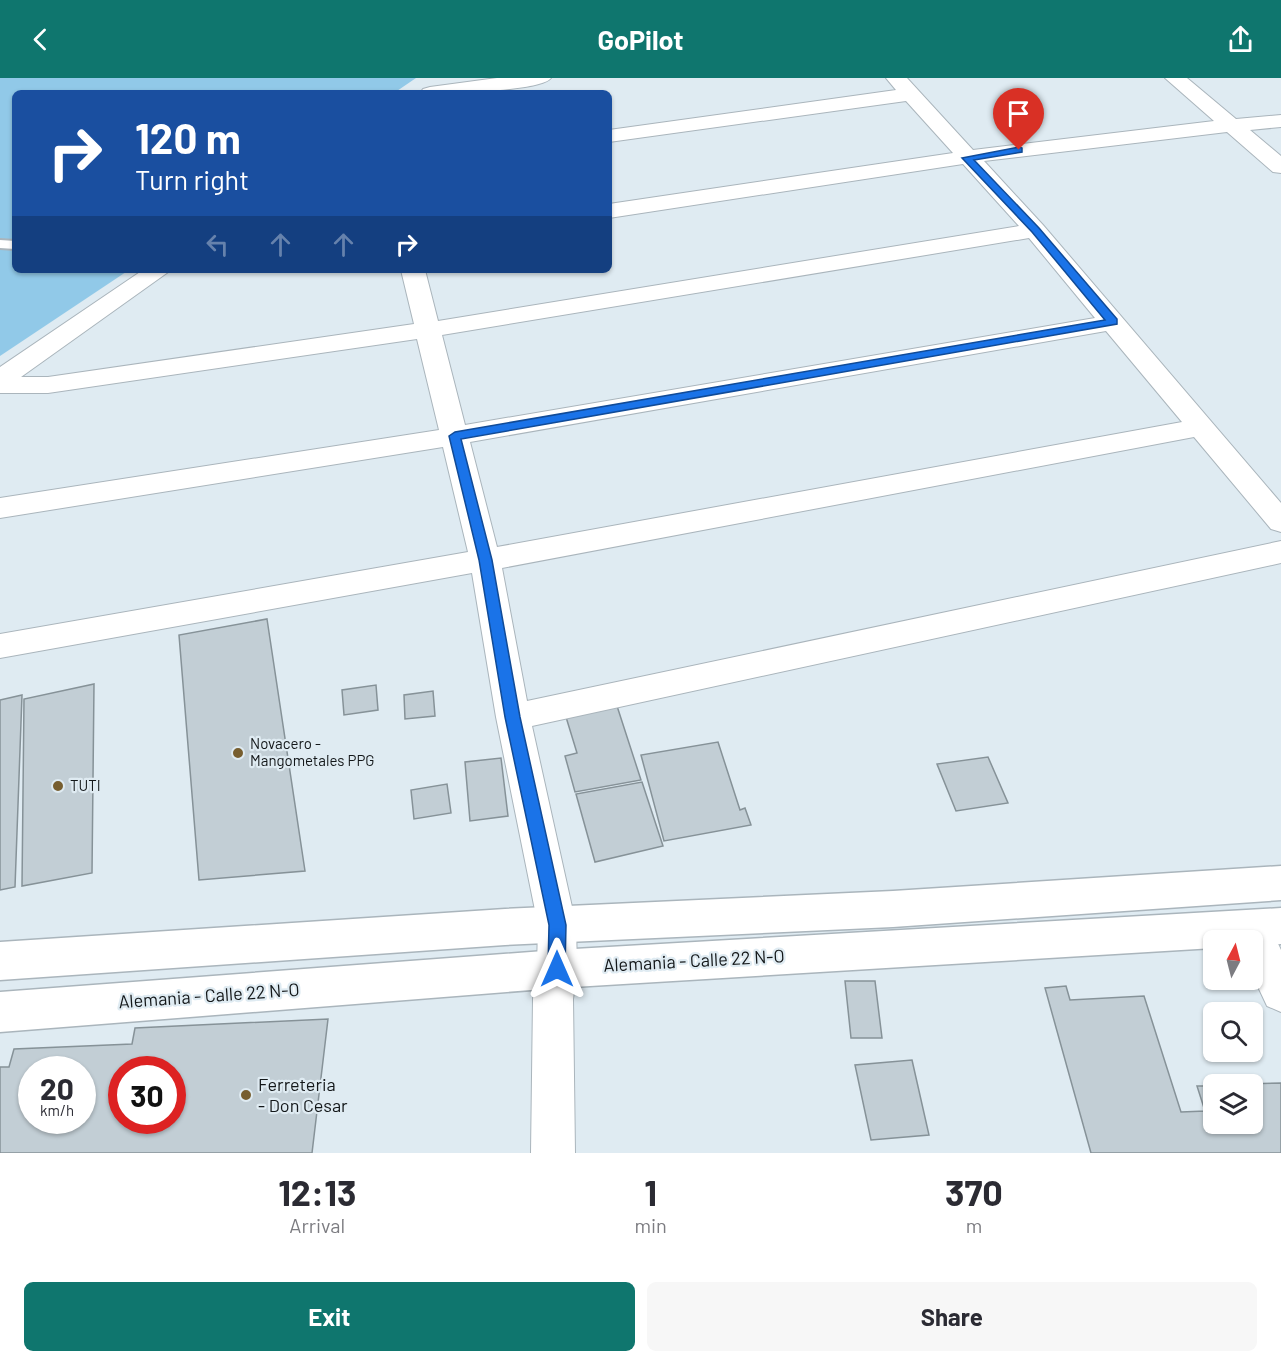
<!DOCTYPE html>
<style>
body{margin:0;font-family:Barlow,sans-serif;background:#f7f7f7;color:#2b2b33;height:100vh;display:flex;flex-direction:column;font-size:22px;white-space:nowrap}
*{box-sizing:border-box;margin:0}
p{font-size:20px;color:#7c7c81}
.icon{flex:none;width:33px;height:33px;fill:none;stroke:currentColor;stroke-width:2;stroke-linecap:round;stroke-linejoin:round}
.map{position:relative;height:1075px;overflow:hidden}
.side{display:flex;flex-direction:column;background:#fff;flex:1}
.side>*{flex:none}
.guide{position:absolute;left:12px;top:12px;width:600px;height:183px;border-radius:9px;box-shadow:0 2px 4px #0004;background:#1a4fa0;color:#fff;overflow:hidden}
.needle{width:39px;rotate:7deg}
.fabs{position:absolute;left:1203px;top:852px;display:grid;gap:12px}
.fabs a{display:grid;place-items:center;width:60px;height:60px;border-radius:9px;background:#fff;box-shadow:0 2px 4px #0004;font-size:30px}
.speed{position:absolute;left:18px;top:978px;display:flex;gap:12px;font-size:30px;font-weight:700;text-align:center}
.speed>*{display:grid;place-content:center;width:78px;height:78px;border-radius:50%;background:#fff;box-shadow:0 2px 4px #0004;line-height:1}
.speed small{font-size:15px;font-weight:400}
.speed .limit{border:9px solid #d22;background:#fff;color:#111}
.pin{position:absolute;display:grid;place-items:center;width:51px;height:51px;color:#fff;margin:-62px -26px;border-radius:50% 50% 50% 0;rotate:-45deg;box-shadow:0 0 6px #0007}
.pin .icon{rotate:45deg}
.me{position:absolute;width:66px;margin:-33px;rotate:0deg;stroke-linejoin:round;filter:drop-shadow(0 0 4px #0008)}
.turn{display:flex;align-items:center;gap:21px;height:126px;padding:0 24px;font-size:27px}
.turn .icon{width:78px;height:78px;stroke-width:2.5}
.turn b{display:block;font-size:42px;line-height:51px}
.lanes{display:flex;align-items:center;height:57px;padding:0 24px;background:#0003;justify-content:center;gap:30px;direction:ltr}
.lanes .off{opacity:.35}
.eta{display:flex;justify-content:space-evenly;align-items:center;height:102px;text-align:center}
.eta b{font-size:36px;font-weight:700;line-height:42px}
.primary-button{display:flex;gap:12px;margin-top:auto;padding:12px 24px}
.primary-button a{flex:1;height:69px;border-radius:9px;background:#0f766e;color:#fff;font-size:24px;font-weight:700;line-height:69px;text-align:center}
.primary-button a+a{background:#f7f7f7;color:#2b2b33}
header{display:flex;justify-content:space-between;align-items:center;height:78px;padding:0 24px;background:#0f766e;color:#fff;font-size:27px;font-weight:700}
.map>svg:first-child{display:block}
</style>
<header><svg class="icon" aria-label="back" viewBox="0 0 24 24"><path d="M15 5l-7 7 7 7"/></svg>GoPilot<svg class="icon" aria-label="share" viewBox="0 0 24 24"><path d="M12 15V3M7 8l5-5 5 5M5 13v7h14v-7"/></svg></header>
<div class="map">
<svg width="1281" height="1075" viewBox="0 0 1281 1075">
<rect width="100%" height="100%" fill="#dfebf2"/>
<polygon fill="#91c9e8" points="0,0 416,0 394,15 15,15 15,192 129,192 0,278"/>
<g fill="#c2ced5" stroke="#869298" stroke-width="1.5" fill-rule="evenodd">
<polygon points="267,541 305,793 199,802 179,557"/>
<polygon points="94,606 92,795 22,808 24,621"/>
<polygon points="376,607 378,632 344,637 342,612"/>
<polygon points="433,613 435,638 405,641 404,617"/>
<polygon points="22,617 15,809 0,812 0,622"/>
<polygon points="617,628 641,702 575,714 565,678 577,675 566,639"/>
<polygon points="718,664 740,732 745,730 751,747 664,763 641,677"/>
<polygon points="988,679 1008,725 956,733 937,686"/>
<polygon points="501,680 508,738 470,743 465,684"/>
<polygon points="642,704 663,768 595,784 576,716"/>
<polygon points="447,706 451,735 414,741 411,712"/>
<polygon points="845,903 875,903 882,960 851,960"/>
<polygon points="1066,908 1070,922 1144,918 1181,1034 1205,1033 1197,1008 1214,1008 1214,1046 1252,1046 1252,1006 1243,1006 1281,1005 1281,1075 1091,1075 1045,910"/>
<path d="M328 941 312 1075H0V989H9L14 971 132 966 135 950ZM32 992H82V1042H32ZM122 992H172V1042H122Z"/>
<polygon points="912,982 929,1057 871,1062 855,987"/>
</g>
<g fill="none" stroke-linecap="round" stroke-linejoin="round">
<g stroke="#aab5bc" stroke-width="4">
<polygon id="lane" points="0,162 15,163 15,171 0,170"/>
</g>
<g stroke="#aab5bc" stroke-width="2">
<g id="street">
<path d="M497 0H551C541 14 441 15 420 15L423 11 430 9Z"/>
<path d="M886 0H907L973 72 1214 43 1165 0H1187L1236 41 1281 37V49L1250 52 1281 78V95L1273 94 1227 54 984 83 1043 147 1281 425V454L1271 451 1194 359 502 490 527 623 1281 463V485L532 648 576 847 577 891 573 921 575 1075H531L533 921 537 891 538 847 496 639 472 495 0 580V556L468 474 443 369 0 440V420L439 352 417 261 48 315H0V289L143 192H171L21 299H48L414 246 401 192H425L438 243 1019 148 963 86 609 140V126L953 75 906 23 609 64V52L896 12ZM1029 160 1095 240 465 347 442 257ZM1106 253 1182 344 497 469 470 364Z"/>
<polygon points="1251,833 1265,838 1281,872 1281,934 1267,928 1252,896 1252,862 1237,862 1232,850 1237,838"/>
</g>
</g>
<g stroke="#aab5bc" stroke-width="3">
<g id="secondary">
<polygon points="1281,788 1281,822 893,849 505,867 0,902 0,864 505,831 893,813"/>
<polygon points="1281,830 1281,866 1252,868 1252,862 1214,862 1214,870 557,910 0,954 0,914 557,872"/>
</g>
</g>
<use href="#lane" fill="#fff" fill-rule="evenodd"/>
<use href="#street" fill="#fff" fill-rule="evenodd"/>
<use href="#secondary" fill="#fff" fill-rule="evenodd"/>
</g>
<polygon fill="#1a73e8" stroke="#114b97" stroke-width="1.5" points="1019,69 1022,70 1022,74 974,82 1039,150 1117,241 1117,246 461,361 492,482 520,639 566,847 565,891 563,896 557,899 551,896 548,891 549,847 505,639 479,482 449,358 455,354 1105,242 1032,154 962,80"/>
<g fill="#775e2f" stroke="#dfebf2" stroke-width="2">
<circle cx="238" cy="675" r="6"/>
<circle cx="58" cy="708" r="6"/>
<circle cx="246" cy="1017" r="6"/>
</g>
<g text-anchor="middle" stroke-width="4.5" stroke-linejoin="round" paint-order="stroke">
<g font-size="15" fill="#131719" stroke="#dfebf2" text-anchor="start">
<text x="250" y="671">Novacero -<tspan x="250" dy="17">Mangometales PPG</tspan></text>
<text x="70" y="713">TUTI</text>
</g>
<g font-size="18" fill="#131719" stroke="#dfebf2">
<text transform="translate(694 883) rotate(-3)" y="6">Alemania - Calle 22 N-O</text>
<text transform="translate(209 918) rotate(-4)" y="6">Alemania - Calle 22 N-O</text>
</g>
<g font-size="18" fill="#131719" stroke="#dfebf2" text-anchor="start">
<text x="258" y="1013">Ferreteria<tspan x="258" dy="21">- Don Cesar</tspan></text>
</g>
</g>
</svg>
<div class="fabs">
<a><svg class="needle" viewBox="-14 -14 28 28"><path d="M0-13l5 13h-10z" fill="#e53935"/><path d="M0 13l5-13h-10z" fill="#7c7c81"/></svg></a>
<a><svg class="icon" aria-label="search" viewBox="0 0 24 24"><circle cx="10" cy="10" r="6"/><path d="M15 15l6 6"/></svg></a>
<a><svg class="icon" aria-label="layers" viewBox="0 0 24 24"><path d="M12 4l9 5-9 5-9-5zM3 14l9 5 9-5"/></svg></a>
</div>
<div class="speed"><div>20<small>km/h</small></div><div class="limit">30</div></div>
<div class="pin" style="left:1019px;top:72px;background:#d93025"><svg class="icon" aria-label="arrive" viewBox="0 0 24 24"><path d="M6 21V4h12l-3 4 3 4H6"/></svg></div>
<svg class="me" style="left:557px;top:891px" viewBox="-20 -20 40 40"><path d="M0-17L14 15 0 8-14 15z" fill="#1a73e8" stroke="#fff" stroke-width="4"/></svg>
<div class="guide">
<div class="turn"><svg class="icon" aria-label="right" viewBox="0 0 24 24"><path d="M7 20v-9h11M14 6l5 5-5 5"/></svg><div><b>120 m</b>Turn right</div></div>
<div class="lanes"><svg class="icon off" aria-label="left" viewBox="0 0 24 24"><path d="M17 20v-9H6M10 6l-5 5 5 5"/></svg><svg class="icon off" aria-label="ahead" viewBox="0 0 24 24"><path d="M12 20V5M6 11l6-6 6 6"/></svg><svg class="icon off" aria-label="ahead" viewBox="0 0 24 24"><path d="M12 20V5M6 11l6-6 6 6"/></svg><svg class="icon" aria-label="right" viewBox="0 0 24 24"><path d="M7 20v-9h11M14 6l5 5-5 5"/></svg></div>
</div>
</div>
<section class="side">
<div class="eta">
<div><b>12:13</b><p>Arrival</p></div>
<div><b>1</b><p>min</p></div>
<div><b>370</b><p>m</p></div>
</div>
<div class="primary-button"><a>Exit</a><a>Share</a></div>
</section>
